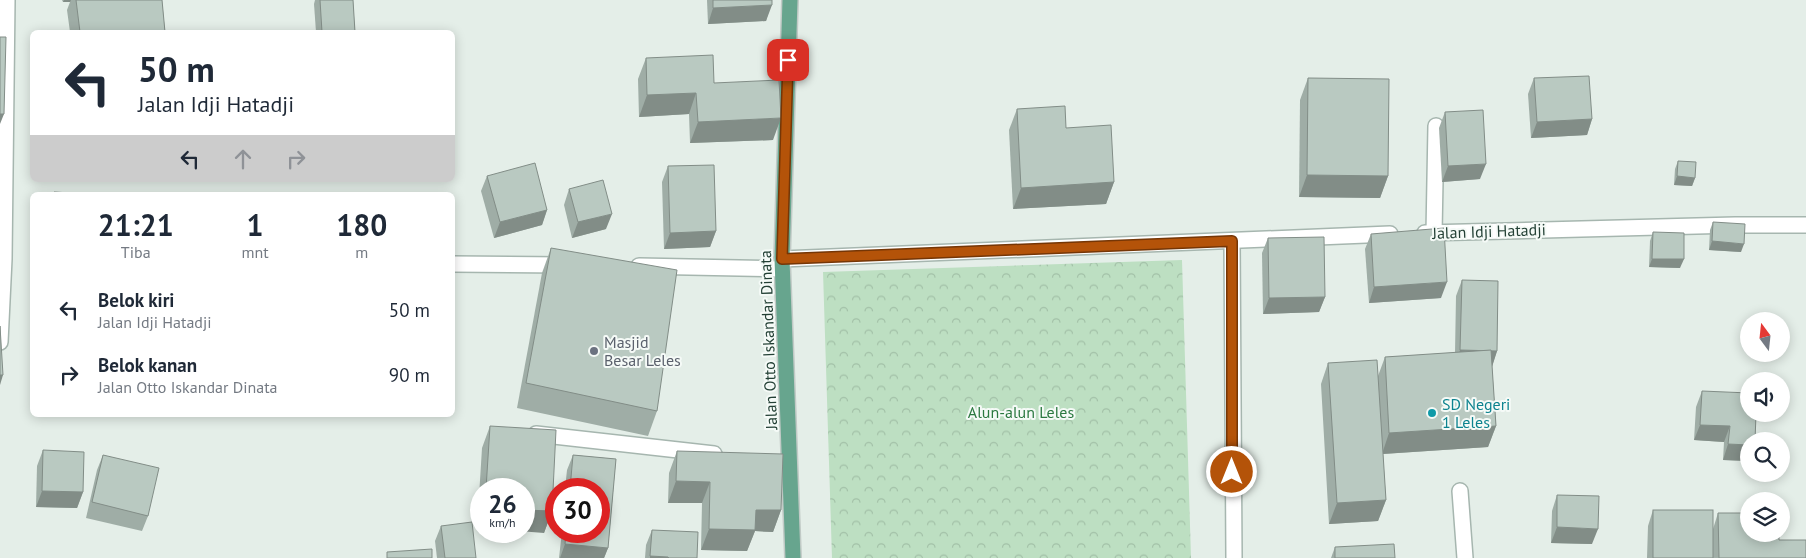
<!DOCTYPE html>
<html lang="id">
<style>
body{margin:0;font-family:"PT Sans",sans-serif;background:#f2f2f3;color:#1f2937;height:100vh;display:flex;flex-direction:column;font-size:19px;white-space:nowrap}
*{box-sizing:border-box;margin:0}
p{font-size:16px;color:#747a83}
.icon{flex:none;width:28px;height:28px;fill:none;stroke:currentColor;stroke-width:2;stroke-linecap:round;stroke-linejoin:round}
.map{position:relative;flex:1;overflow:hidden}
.details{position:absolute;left:30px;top:192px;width:425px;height:225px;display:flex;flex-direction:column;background:#fff;border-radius:8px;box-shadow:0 2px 12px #0003}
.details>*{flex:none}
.hud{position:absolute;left:30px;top:30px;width:425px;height:152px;border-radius:8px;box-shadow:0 2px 12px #0003;background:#fff;color:#1f2937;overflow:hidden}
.needle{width:32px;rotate:345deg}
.fabs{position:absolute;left:1740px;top:312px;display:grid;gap:10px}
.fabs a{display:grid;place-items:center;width:50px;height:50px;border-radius:50%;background:#fff;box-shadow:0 2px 12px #0003;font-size:25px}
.speed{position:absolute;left:470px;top:478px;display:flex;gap:10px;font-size:25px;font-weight:700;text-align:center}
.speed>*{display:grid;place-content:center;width:65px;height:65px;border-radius:50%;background:#fff;box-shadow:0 2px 12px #0003;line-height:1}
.speed small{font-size:12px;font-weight:400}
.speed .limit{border:8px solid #d22;background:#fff;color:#111}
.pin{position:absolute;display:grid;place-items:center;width:42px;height:42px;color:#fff;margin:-21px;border-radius:10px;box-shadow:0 2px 8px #0006}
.me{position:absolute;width:55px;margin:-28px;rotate:0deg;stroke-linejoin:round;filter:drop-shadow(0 0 4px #0008)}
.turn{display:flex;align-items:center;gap:18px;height:105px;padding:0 25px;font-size:22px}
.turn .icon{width:65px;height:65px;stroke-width:2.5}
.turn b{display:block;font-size:35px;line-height:42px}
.lanes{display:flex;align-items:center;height:48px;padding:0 25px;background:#0003;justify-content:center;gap:25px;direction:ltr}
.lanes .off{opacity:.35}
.eta{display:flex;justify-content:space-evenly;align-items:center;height:85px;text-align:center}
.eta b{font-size:30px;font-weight:700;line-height:35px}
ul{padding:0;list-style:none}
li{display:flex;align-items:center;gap:15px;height:65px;padding:0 25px}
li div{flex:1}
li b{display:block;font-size:19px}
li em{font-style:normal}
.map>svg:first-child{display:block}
</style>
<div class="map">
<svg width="1806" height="558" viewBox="0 0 1806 558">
<defs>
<pattern id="forest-crowns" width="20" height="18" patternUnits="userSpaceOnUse" patternTransform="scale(1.25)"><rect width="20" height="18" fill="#bddfc2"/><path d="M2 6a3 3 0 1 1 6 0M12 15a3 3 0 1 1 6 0" fill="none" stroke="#a2c0a7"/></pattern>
</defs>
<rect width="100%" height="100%" fill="#e4eee8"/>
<polygon fill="url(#forest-crowns)" points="1182,260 1191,558 832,558 823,272"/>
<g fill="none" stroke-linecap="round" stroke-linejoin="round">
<g stroke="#a6b6af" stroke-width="18">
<g id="minor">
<polyline points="1434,233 1436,126"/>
<polyline points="1232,241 1234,558"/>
<polyline points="452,264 563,265"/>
<polyline points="639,266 782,269"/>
<polyline points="0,342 4,259 7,0"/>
<polyline points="536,434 714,454"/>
<polyline points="1460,491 1465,558"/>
</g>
</g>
<g stroke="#a6b6af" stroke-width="18">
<g id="tertiary">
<polyline points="1425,233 1735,225 1806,225"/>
<polyline points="782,259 1390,234"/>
</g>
</g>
<g stroke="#c1cac6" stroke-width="18">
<polyline id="primary" points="790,0 782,259 793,558"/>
</g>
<use href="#minor" stroke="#fff" stroke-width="15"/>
<use href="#tertiary" stroke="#fff" stroke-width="15"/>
<use href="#primary" stroke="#67a58e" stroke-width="15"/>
</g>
<g fill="#9fada6">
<polygon points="62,0 162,0 165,32 70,32 67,10 70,2 63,2"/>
<polygon points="315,0 353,0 355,32 316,32 314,4"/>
<polygon points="707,0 772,0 766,21 708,24"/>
<polygon points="646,58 714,83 773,140 690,143 689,114 639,117 638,79"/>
<polygon points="1308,78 1388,176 1380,198 1299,197 1300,100"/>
<polygon points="1534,78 1592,119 1587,135 1531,138 1528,94"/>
<polygon points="1017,109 1066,128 1114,182 1106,204 1013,209 1009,130"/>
<polygon points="1445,112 1480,179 1442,182 1439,128"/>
<polygon points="1678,161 1695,178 1692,186 1674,185 1675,169"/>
<polygon points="668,166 716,231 710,247 664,249 662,182"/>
<polygon points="487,176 547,210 542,225 494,238 481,191"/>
<polygon points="569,189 606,229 572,238 564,205"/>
<polygon points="1713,222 1741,252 1709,250 1710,230"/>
<polygon points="1653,232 1680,268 1649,267 1650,241"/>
<polygon points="1371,234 1441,298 1369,303 1365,249"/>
<polygon points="1268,238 1325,297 1319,312 1263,314 1262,253"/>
<polygon points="551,248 657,411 648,436 517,408 542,273"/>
<polygon points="1462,280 1497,351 1492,366 1496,426 1488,447 1383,454 1386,500 1378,521 1329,524 1321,384 1328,363 1378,376 1385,357 1455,353 1456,296"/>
<polygon points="1702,391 1755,441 1749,461 1723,460 1724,442 1694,440 1696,407"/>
<polygon points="490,426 552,511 544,533 524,489 481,489 481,529 477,529 482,448"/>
<polygon points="43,450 83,492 77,508 36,507 37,466"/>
<polygon points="677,451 781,510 773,532 755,531 747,551 701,550 702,503 668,503 669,473"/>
<polygon points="103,455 148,516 142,531 86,518 97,470"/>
<polygon points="573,455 616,459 608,548 604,558 559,558 562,531 599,531 599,489 565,489 567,470"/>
<polygon points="1557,495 1592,544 1551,543 1552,511"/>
<polygon points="1653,510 1713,529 1718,513 1779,540 1806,558 1647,558 1648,526"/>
<polygon points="441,526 476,558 437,558 435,541"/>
<polygon points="652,530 697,558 645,558 646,545"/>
<polygon points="1335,547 1395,558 1331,558"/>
</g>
<g fill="#828d87">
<polygon points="64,0 71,0 70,2 63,2"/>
<polygon points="772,5 766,21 708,24 713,8"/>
<polygon points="696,93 689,114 639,117 647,95"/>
<polygon points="0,114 4,114 0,124"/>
<polygon points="781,118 773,140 690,143 698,122"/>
<polygon points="1592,119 1587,135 1531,138 1537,122"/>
<polygon points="1486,164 1480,179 1442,182 1448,166"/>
<polygon points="1307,175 1388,176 1380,198 1299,197"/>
<polygon points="1677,176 1695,178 1692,186 1674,185"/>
<polygon points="1114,182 1106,204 1013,209 1021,188"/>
<polygon points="547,210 542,225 494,238 500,222"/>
<polygon points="612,214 606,229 572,238 578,222"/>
<polygon points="716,231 710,247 664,249 670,233"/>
<polygon points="1712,241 1744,244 1741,252 1709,250"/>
<polygon points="1652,259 1684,259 1680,268 1649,267"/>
<polygon points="1447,282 1441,298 1369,303 1374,287"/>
<polygon points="1325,297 1319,312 1263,314 1269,298"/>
<polygon points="1460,350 1497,351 1492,367 1455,366"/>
<polygon points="0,375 3,375 0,385"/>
<polygon points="1700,425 1730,426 1724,442 1694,440"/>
<polygon points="1496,426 1488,447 1382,454 1389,433"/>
<polygon points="1728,444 1749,445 1749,461 1723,460"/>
<polygon points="676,481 710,482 702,503 668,503"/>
<polygon points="42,491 83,492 77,508 36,507"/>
<polygon points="1386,500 1378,521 1329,524 1337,503"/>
<polygon points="524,510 552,511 544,533 519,531 524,531"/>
<polygon points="756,510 781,510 773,532 755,531 747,551 701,550 709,529"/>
<polygon points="481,518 481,529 477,529"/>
<polygon points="1557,527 1598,529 1592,544 1551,543"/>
<polygon points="565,544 608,548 604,558 560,558"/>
<polygon points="650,556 668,557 668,558 650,558"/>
</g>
<g fill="#b9c9c1" stroke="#828d87">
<polygon points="76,0 162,0 165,32 80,32"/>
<polygon points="320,0 353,0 355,32 322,32"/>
<polygon points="713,0 772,0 772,5 713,8"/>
<polygon points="0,37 6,37 4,114 0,114"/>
<polygon points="713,55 714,83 779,80 781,118 698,122 696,93 647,95 646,58"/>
<polygon points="1589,76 1592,119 1537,122 1534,78"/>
<polygon points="1308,78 1389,79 1388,176 1307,175"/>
<polygon points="1065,106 1066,128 1111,125 1114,182 1021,188 1017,109"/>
<polygon points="1483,110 1486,164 1448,166 1445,112"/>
<polygon points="1678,161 1696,162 1695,178 1677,176"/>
<polygon points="535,163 547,210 500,222 487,176"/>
<polygon points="714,165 716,231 670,233 668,166"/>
<polygon points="603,180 612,214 578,222 569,189"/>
<polygon points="54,192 104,195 54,195"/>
<polygon points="1713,222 1745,224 1744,244 1712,241"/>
<polygon points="1444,228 1447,282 1374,287 1371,234"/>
<polygon points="1653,232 1684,233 1684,259 1652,259"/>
<polygon points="1324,237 1325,297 1269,298 1268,238"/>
<polygon points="551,248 677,270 657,411 526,383"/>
<polygon points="1462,280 1498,281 1497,351 1460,350"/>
<polygon points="0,326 3,375 0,375"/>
<polygon points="1491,350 1496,426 1389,433 1385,357"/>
<polygon points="1377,360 1386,500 1337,503 1328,363"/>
<polygon points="1702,391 1749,393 1749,414 1756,414 1755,441 1749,441 1749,445 1728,444 1730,426 1700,425"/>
<polygon points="490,426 556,430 552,511 524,510 524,489 486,489"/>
<polygon points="43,450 84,452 83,492 42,491"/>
<polygon points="677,451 783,454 781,510 756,510 755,530 709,529 710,482 676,481"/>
<polygon points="103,455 159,468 148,516 92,502"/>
<polygon points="573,455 616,459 608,548 565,544 566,531 599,531 599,489 570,489"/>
<polygon points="1557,495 1599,496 1598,529 1557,527"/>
<rect x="1653" y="510" width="60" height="48"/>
<polygon points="1718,513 1749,513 1749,534 1779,534 1779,540 1806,540 1806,558 1719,558"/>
<polygon points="472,522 476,558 445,558 441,526"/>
<polygon points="652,530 698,532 697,558 669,558 668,557 650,556"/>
<polygon points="1394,544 1395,558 1335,558 1335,547"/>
<polygon points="432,549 432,558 387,558 387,552"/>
</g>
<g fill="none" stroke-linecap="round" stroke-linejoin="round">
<g stroke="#753606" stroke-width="12">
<polyline id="route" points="788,60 782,259 1232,241 1232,472"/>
</g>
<use href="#route" stroke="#b45309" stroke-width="9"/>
</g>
<circle fill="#6b7280" stroke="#f5faf7" stroke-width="2" cx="594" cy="351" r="5"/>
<circle fill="#0f9aa8" stroke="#f5faf7" stroke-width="2" cx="1432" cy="413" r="5"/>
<g text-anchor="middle" stroke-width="4" stroke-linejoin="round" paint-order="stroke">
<g font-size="16" fill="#234035" stroke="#f5faf7">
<text transform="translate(1489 231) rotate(-2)" y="6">Jalan Idji Hatadji</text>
<text transform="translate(768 340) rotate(-92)" y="6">Jalan Otto Iskandar Dinata</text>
</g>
<g font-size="16" fill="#5b616d" stroke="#f5faf7" text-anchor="start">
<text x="604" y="348">Masjid<tspan x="604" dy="18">Besar Leles</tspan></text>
</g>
<g font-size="16" fill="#0d838f" stroke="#f5faf7" text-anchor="start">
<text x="1442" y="410">SD Negeri<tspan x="1442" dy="18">1 Leles</tspan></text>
</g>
<g font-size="16" fill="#2b7940" stroke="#f5faf7">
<text x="1021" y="418">Alun-alun Leles</text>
</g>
</g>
</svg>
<div class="fabs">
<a><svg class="needle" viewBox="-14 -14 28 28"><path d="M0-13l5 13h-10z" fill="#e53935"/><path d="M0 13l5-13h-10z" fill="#747a83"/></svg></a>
<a><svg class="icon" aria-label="sound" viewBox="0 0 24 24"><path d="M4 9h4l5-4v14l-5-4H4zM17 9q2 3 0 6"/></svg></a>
<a><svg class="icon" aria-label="search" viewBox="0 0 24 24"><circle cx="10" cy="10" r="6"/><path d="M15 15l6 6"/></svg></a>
<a><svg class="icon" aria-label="layers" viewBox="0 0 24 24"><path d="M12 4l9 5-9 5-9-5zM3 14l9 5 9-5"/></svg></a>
</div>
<div class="speed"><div>26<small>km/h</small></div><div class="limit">30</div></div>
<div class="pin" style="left:788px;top:60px;background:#d93025"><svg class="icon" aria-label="arrive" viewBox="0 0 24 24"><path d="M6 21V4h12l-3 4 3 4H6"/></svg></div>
<svg class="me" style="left:1232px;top:472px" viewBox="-20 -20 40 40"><circle r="17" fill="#b45309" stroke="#fff" stroke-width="3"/><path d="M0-11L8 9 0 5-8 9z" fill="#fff"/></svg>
<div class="hud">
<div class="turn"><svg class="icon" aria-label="left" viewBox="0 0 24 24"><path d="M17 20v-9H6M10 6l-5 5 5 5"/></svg><div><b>50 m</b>Jalan Idji Hatadji</div></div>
<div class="lanes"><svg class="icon" aria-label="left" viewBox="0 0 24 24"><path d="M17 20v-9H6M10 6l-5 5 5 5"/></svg><svg class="icon off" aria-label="ahead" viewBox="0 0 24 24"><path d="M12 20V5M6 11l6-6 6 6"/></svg><svg class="icon off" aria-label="right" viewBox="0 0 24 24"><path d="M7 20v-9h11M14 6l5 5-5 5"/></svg></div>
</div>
<section class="details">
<div class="eta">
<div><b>21:21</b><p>Tiba</p></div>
<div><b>1</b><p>mnt</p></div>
<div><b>180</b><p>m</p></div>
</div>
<ul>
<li><svg class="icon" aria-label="left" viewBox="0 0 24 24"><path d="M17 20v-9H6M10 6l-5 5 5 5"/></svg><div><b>Belok kiri</b><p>Jalan Idji Hatadji</p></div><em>50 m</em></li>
<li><svg class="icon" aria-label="right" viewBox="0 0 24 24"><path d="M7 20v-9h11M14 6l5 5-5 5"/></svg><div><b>Belok kanan</b><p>Jalan Otto Iskandar Dinata</p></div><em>90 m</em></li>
</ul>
</section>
</div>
